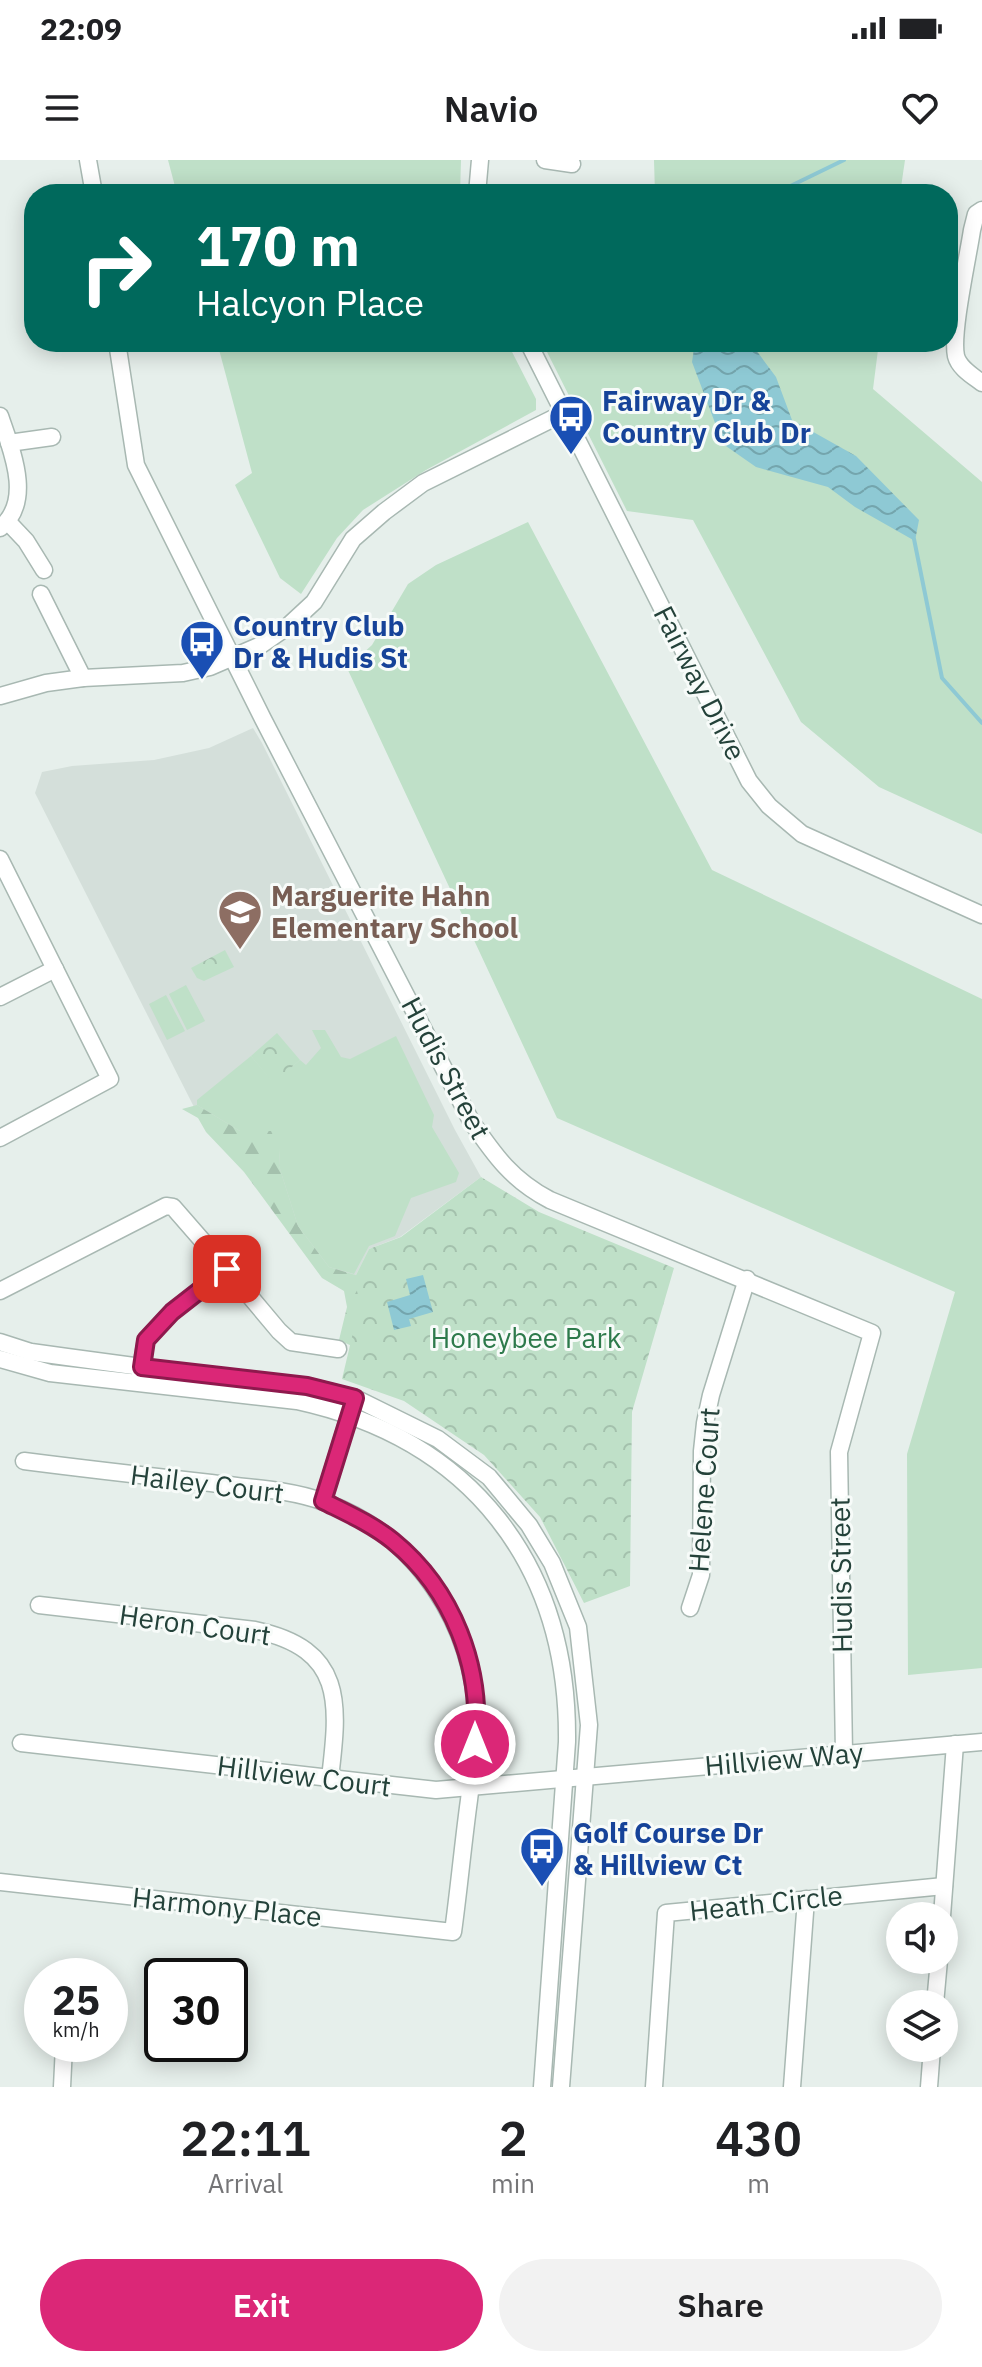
<!DOCTYPE html>
<style>
body{margin:0;font-family:"IBM Plex Sans",sans-serif;background:#f2f2f2;color:#202124;height:100vh;display:flex;flex-direction:column;font-size:30px;white-space:nowrap}
*{box-sizing:border-box;margin:0}
p{font-size:26px;color:#757577}
.icon{flex:none;width:44px;height:44px;fill:none;stroke:currentColor;stroke-width:2;stroke-linecap:round;stroke-linejoin:round}
.map{position:relative;height:1927px;overflow:hidden}
.sheet{display:flex;flex-direction:column;background:#fff;flex:1}
.sheet>*{flex:none}
.banner{position:absolute;left:24px;top:24px;width:934px;height:168px;border-radius:32px;box-shadow:0 4px 20px #0003;background:#00695c;color:#fff;overflow:hidden}
.tools{position:absolute;left:886px;top:1742px;display:grid;gap:16px}
.tools a{display:grid;place-items:center;width:72px;height:72px;border-radius:50%;background:#fff;box-shadow:0 4px 20px #0003;font-size:40px}
.speed{position:absolute;left:24px;top:1798px;display:flex;gap:16px;font-size:40px;font-weight:700;text-align:center}
.speed>*{display:grid;place-content:center;width:104px;height:104px;border-radius:50%;background:#fff;box-shadow:0 4px 20px #0003;line-height:1}
.speed small{font-size:20px;font-weight:400}
.speed .limit{border:4px solid #111;border-radius:12px;background:#fff;color:#111}
.pin{position:absolute;display:grid;place-items:center;width:68px;height:68px;color:#fff;margin:-34px;border-radius:16px;box-shadow:0 4px 12px #0006}
.me{position:absolute;width:88px;margin:-44px;rotate:0deg;stroke-linejoin:round;filter:drop-shadow(0 0 6px #0008)}
.turn{display:flex;align-items:center;gap:28px;height:168px;padding:0 40px;font-size:36px}
.turn .icon{width:104px;height:104px;stroke-width:2.5}
.turn b{display:block;font-size:56px;line-height:68px}
.eta{display:flex;justify-content:space-evenly;align-items:center;height:136px;text-align:center}
.eta b{font-size:48px;font-weight:600;line-height:56px}
.button{display:flex;gap:16px;margin-top:auto;padding:16px 40px}
.button a{flex:1;height:92px;border-radius:48px;background:#db2777;color:#fff;font-size:32px;font-weight:600;line-height:92px;text-align:center}
.button a+a{background:#f2f2f2;color:#202124}
.status{display:flex;justify-content:space-between;align-items:center;height:56px;padding:0 40px;background:#fff;direction:ltr}
.status svg{height:22px;fill:currentColor}
header{display:flex;justify-content:space-between;align-items:center;height:104px;padding:0 40px;background:#fff;font-size:36px;font-weight:600}
.map>svg:first-child{display:block}
</style>
<div class="status"><b>22:09</b><svg viewBox="0 0 49 12"><path d="M0 12V9h3v3zM5 12V6h3v6zM10 12V3h3v9zM15 12V0h3v12zM26 1h20v11H26zM47 4h2v5h-2z"/></svg></div>
<header><svg class="icon" aria-label="menu" viewBox="0 0 24 24"><path d="M4 6h16M4 12h16M4 18h16"/></svg>Navio<svg class="icon" aria-label="heart" viewBox="0 0 24 24"><path d="M12 20l-8-8c-3-5 5-10 8-4 3-6 11-1 8 4z"/></svg></header>
<div class="map">
<svg width="982" height="1927" viewBox="0 0 982 1927">
<defs>
<pattern id="forest-firs" width="22" height="20" patternUnits="userSpaceOnUse" patternTransform="scale(2)"><rect width="22" height="20" fill="#bfe0c8"/><path d="M5 1l3.5 6h-7zM16 11l3.5 6h-7z" fill="#a4c1ad"/></pattern>
<pattern id="park-crowns" width="20" height="18" patternUnits="userSpaceOnUse" patternTransform="scale(2)"><rect width="20" height="18" fill="#bfe0c8"/><path d="M2 6a3 3 0 1 1 6 0M12 15a3 3 0 1 1 6 0" fill="none" stroke="#a4c1ad"/></pattern>
<pattern id="water-waves" width="16" height="10" patternUnits="userSpaceOnUse" patternTransform="scale(2)"><rect width="16" height="10" fill="#8ec9d4"/><path d="M0 5q4-4 8 0t8 0" fill="none" stroke="#74a5ad"/></pattern>
</defs>
<rect width="100%" height="100%" fill="#e6efeb"/>
<polygon fill="#d4dfda" points="253,568 262,583 455,970 481,1017 400,1077 369,1089 354,1119 325,1111 195,949 35,633 42,612 72,606 154,600 209,588"/>
<g fill="#bfe0c8">
<polygon points="168,0 461,0 460,34 177,34"/>
<polygon points="654,0 905,0 900,34 655,34"/>
<polygon points="217,182 507,182 536,239 536,250 426,310 363,350 337,378 301,434 280,418 235,325 252,313"/>
<polygon points="542,182 879,182 873,229 982,322 982,674 879,627 801,562 693,360 627,351"/>
<polygon points="528,362 712,710 982,839 982,1508 908,1515 907,1294 955,1132 557,958 347,508 372,485 408,424 436,405"/>
<polygon points="186,825 205,861 187,870 169,834"/>
<polygon points="166,835 185,871 167,880 149,844"/>
<polygon points="312,870 325,870 341,897 350,899 396,876 434,955 432,967 459,1013 456,1022 411,1038 395,1076 369,1086 354,1114 329,1107 298,1066 279,1006 280,990 240,971 197,945 197,940 251,896 273,922 300,900 306,905 321,888"/>
</g>
<polygon fill="url(#forest-firs)" points="197,945 240,971 271,971 280,990 279,1006 298,1066 329,1107 362,1117 366,1136 354,1187 339,1180 347,1147 344,1131 322,1118 244,1012 206,972 198,958 182,949"/>
<g fill="url(#park-crowns)">
<polygon points="225,790 234,807 204,821 197,818 191,808"/>
<polygon points="277,873 300,900 273,923 251,896"/>
<polygon points="481,1017 539,1052 674,1108 632,1252 630,1426 584,1443 540,1357 484,1295 404,1241 342,1219 360,1143 354,1119 369,1089 401,1077"/>
</g>
<g fill="url(#water-waves)">
<polygon points="695,182 750,182 776,217 792,260 856,296 919,360 915,381 855,347 828,327 756,307 723,284 692,202"/>
<polygon points="423,1115 433,1152 409,1159 411,1166 394,1170 387,1142 410,1135 406,1119"/>
</g>
<g fill="none" stroke-linecap="round" stroke-linejoin="round">
<g stroke="#8ec9d4" stroke-width="4">
<polyline points="774,34 844,0"/>
<polyline points="914,379 942,518 982,563"/>
</g>
<g stroke="#a8b8b2" stroke-width="19">
<g id="minor">
<polyline points="88,0 94,34"/>
<polyline points="545,0 572,4"/>
<polyline points="477,34 480,0"/>
<path d="M982 50 976 54 972 70C968 97 951 173 956 196 959 208 973 216 982 223"/>
<path d="M117 182 136 305 263 559 471 961C495 996 512 1020 550 1040L872 1173 839 1292 844 1593"/>
<polyline points="528,182 749,621 769,646 802,674 982,755"/>
<path d="M0 256C11 289 34 341 0 368"/>
<polyline points="9,283 52,277"/>
<polyline points="8,362 26,381 44,410"/>
<polyline points="41,434 83,518"/>
<polyline points="0,536 46,523 83,518 183,513 210,507 261,485 287,467 314,442 353,379 384,352 423,323 564,253"/>
<polyline points="0,699 110,919 0,978"/>
<polyline points="0,837 55,809"/>
<polyline points="0,1131 166,1046 173,1047 227,1109"/>
<polyline points="0,1182 31,1192 67,1197 223,1218 307,1226 355,1238 438,1279 489,1317 529,1365 552,1403 578,1467 589,1565 561,1927"/>
<path d="M0 1199 50 1213 297 1241C471 1279 569 1404 567 1582L542 1927"/>
<polyline points="140,1214 146,1180 172,1152 227,1109 279,1171 291,1182 338,1189"/>
<polyline points="323,1341 352,1247"/>
<path d="M39 1445 255 1470C345 1489 339 1543 330 1618"/>
<polyline points="690,1448 701,1415 702,1291 705,1263 711,1235 747,1119"/>
<polyline points="21,1583 436,1630 982,1582"/>
<path d="M0 1722 453 1772C459 1728 463 1684 469 1640 472 1614 478 1587 477 1561 474 1465 417 1375 324 1342 289 1329 248 1328 211 1323 148 1316 86 1309 24 1301"/>
<polyline points="942,1756 955,1584"/>
<polyline points="935,1844 939,1800"/>
<polyline points="62,1927 64,1886"/>
<polyline points="654,1927 666,1753 944,1726"/>
<polyline points="792,1927 806,1739"/>
<polyline points="929,1927 932,1888"/>
</g>
</g>
<use href="#minor" stroke="#fff" stroke-width="16"/>
</g>
<g fill="none" stroke-linecap="round" stroke-linejoin="round">
<g stroke="#8e194d" stroke-width="20">
<path id="route" d="M227 1109 172 1152 146 1180 142 1207 307 1226 355 1238 323 1341C347 1353 372 1364 393 1381 453 1430 483 1508 475 1584"/>
</g>
<use href="#route" stroke="#db2777" stroke-width="14"/>
</g>
<defs>
<g id="bus-pin" transform="scale(2.3)"><path d="M0 17L-7.5 6A9.5 9.5 0 1 1 7.5 6Z" fill="#1a4fb4" stroke="#f7fbf9"/><path d="M-5-6H5V4H4V6H2V4H-2V6H-4V4H-5ZM-3.5-4V0h7V-4ZM-3.5 1.2v1.5H-2V1.2ZM2 1.2v1.5H3.5V1.2Z" fill="#fff"/></g>
<g id="school-pin" transform="scale(2.3)"><path d="M0 17L-7.5 6A9.5 9.5 0 1 1 7.5 6Z" fill="#8d6e63" stroke="#f7fbf9"/><path d="M0-5L7-2L0 1L-7-2ZM-4 1L0 2.5L4 1V4Q0 6-4 4Z" fill="#fff"/></g>
</defs>
<g fill-rule="evenodd">
<use href="#bus-pin" x="571" y="257"/>
<use href="#bus-pin" x="202" y="482"/>
<use href="#school-pin" x="240" y="752"/>
<use href="#bus-pin" x="542" y="1689"/>
</g>
<g text-anchor="middle" stroke-width="6" stroke-linejoin="round" paint-order="stroke">
<g font-size="28" font-weight="bold" fill="#164399" stroke="#f7fbf9" text-anchor="start">
<text x="602" y="251">Fairway Dr &amp;<tspan x="602" dy="32">Country Club Dr</tspan></text>
<text x="233" y="476">Country Club<tspan x="233" dy="32">Dr &amp; Hudis St</tspan></text>
<text x="573" y="1683">Golf Course Dr<tspan x="573" dy="32">&amp; Hillview Ct</tspan></text>
</g>
<g font-size="28" fill="#24423a" stroke="#f7fbf9">
<text transform="translate(700 523) rotate(63)" y="10">Fairway Drive</text>
<text transform="translate(446 908) rotate(62)" y="10">Hudis Street</text>
<text transform="translate(207 1324) rotate(7)" y="10">Hailey Court</text>
<text transform="translate(704 1330) rotate(-86)" y="10">Helene Court</text>
<text transform="translate(841 1415) rotate(-91)" y="10">Hudis Street</text>
<text transform="translate(195 1465) rotate(8)" y="10">Heron Court</text>
<text transform="translate(784 1599) rotate(-5)" y="10">Hillview Way</text>
<text transform="translate(304 1616) rotate(7)" y="10">Hillview Court</text>
<text transform="translate(766 1743) rotate(-6)" y="10">Heath Circle</text>
<text transform="translate(227 1747) rotate(6)" y="10">Harmony Place</text>
</g>
<g font-size="28" font-weight="bold" fill="#785e54" stroke="#f7fbf9" text-anchor="start">
<text x="271" y="746">Marguerite Hahn<tspan x="271" dy="32">Elementary School</tspan></text>
</g>
<g font-size="28" fill="#2d7a4b" stroke="#f7fbf9">
<text x="526" y="1188">Honeybee Park</text>
</g>
</g>
</svg>
<div class="tools">
<a><svg class="icon" aria-label="sound" viewBox="0 0 24 24"><path d="M4 9h4l5-4v14l-5-4H4zM17 9q2 3 0 6"/></svg></a>
<a><svg class="icon" aria-label="layers" viewBox="0 0 24 24"><path d="M12 4l9 5-9 5-9-5zM3 14l9 5 9-5"/></svg></a>
</div>
<div class="speed"><div>25<small>km/h</small></div><div class="limit">30</div></div>
<div class="pin" style="left:227px;top:1109px;background:#d93025"><svg class="icon" aria-label="arrive" viewBox="0 0 24 24"><path d="M6 21V4h12l-3 4 3 4H6"/></svg></div>
<svg class="me" style="left:475px;top:1584px" viewBox="-20 -20 40 40"><circle r="17" fill="#db2777" stroke="#fff" stroke-width="3"/><path d="M0-11L8 9 0 5-8 9z" fill="#fff"/></svg>
<div class="banner">
<div class="turn"><svg class="icon" aria-label="right" viewBox="0 0 24 24"><path d="M7 20v-9h11M14 6l5 5-5 5"/></svg><div><b>170 m</b>Halcyon Place</div></div>
</div>
</div>
<section class="sheet">
<div class="eta">
<div><b>22:11</b><p>Arrival</p></div>
<div><b>2</b><p>min</p></div>
<div><b>430</b><p>m</p></div>
</div>
<div class="button"><a>Exit</a><a>Share</a></div>
</section>
